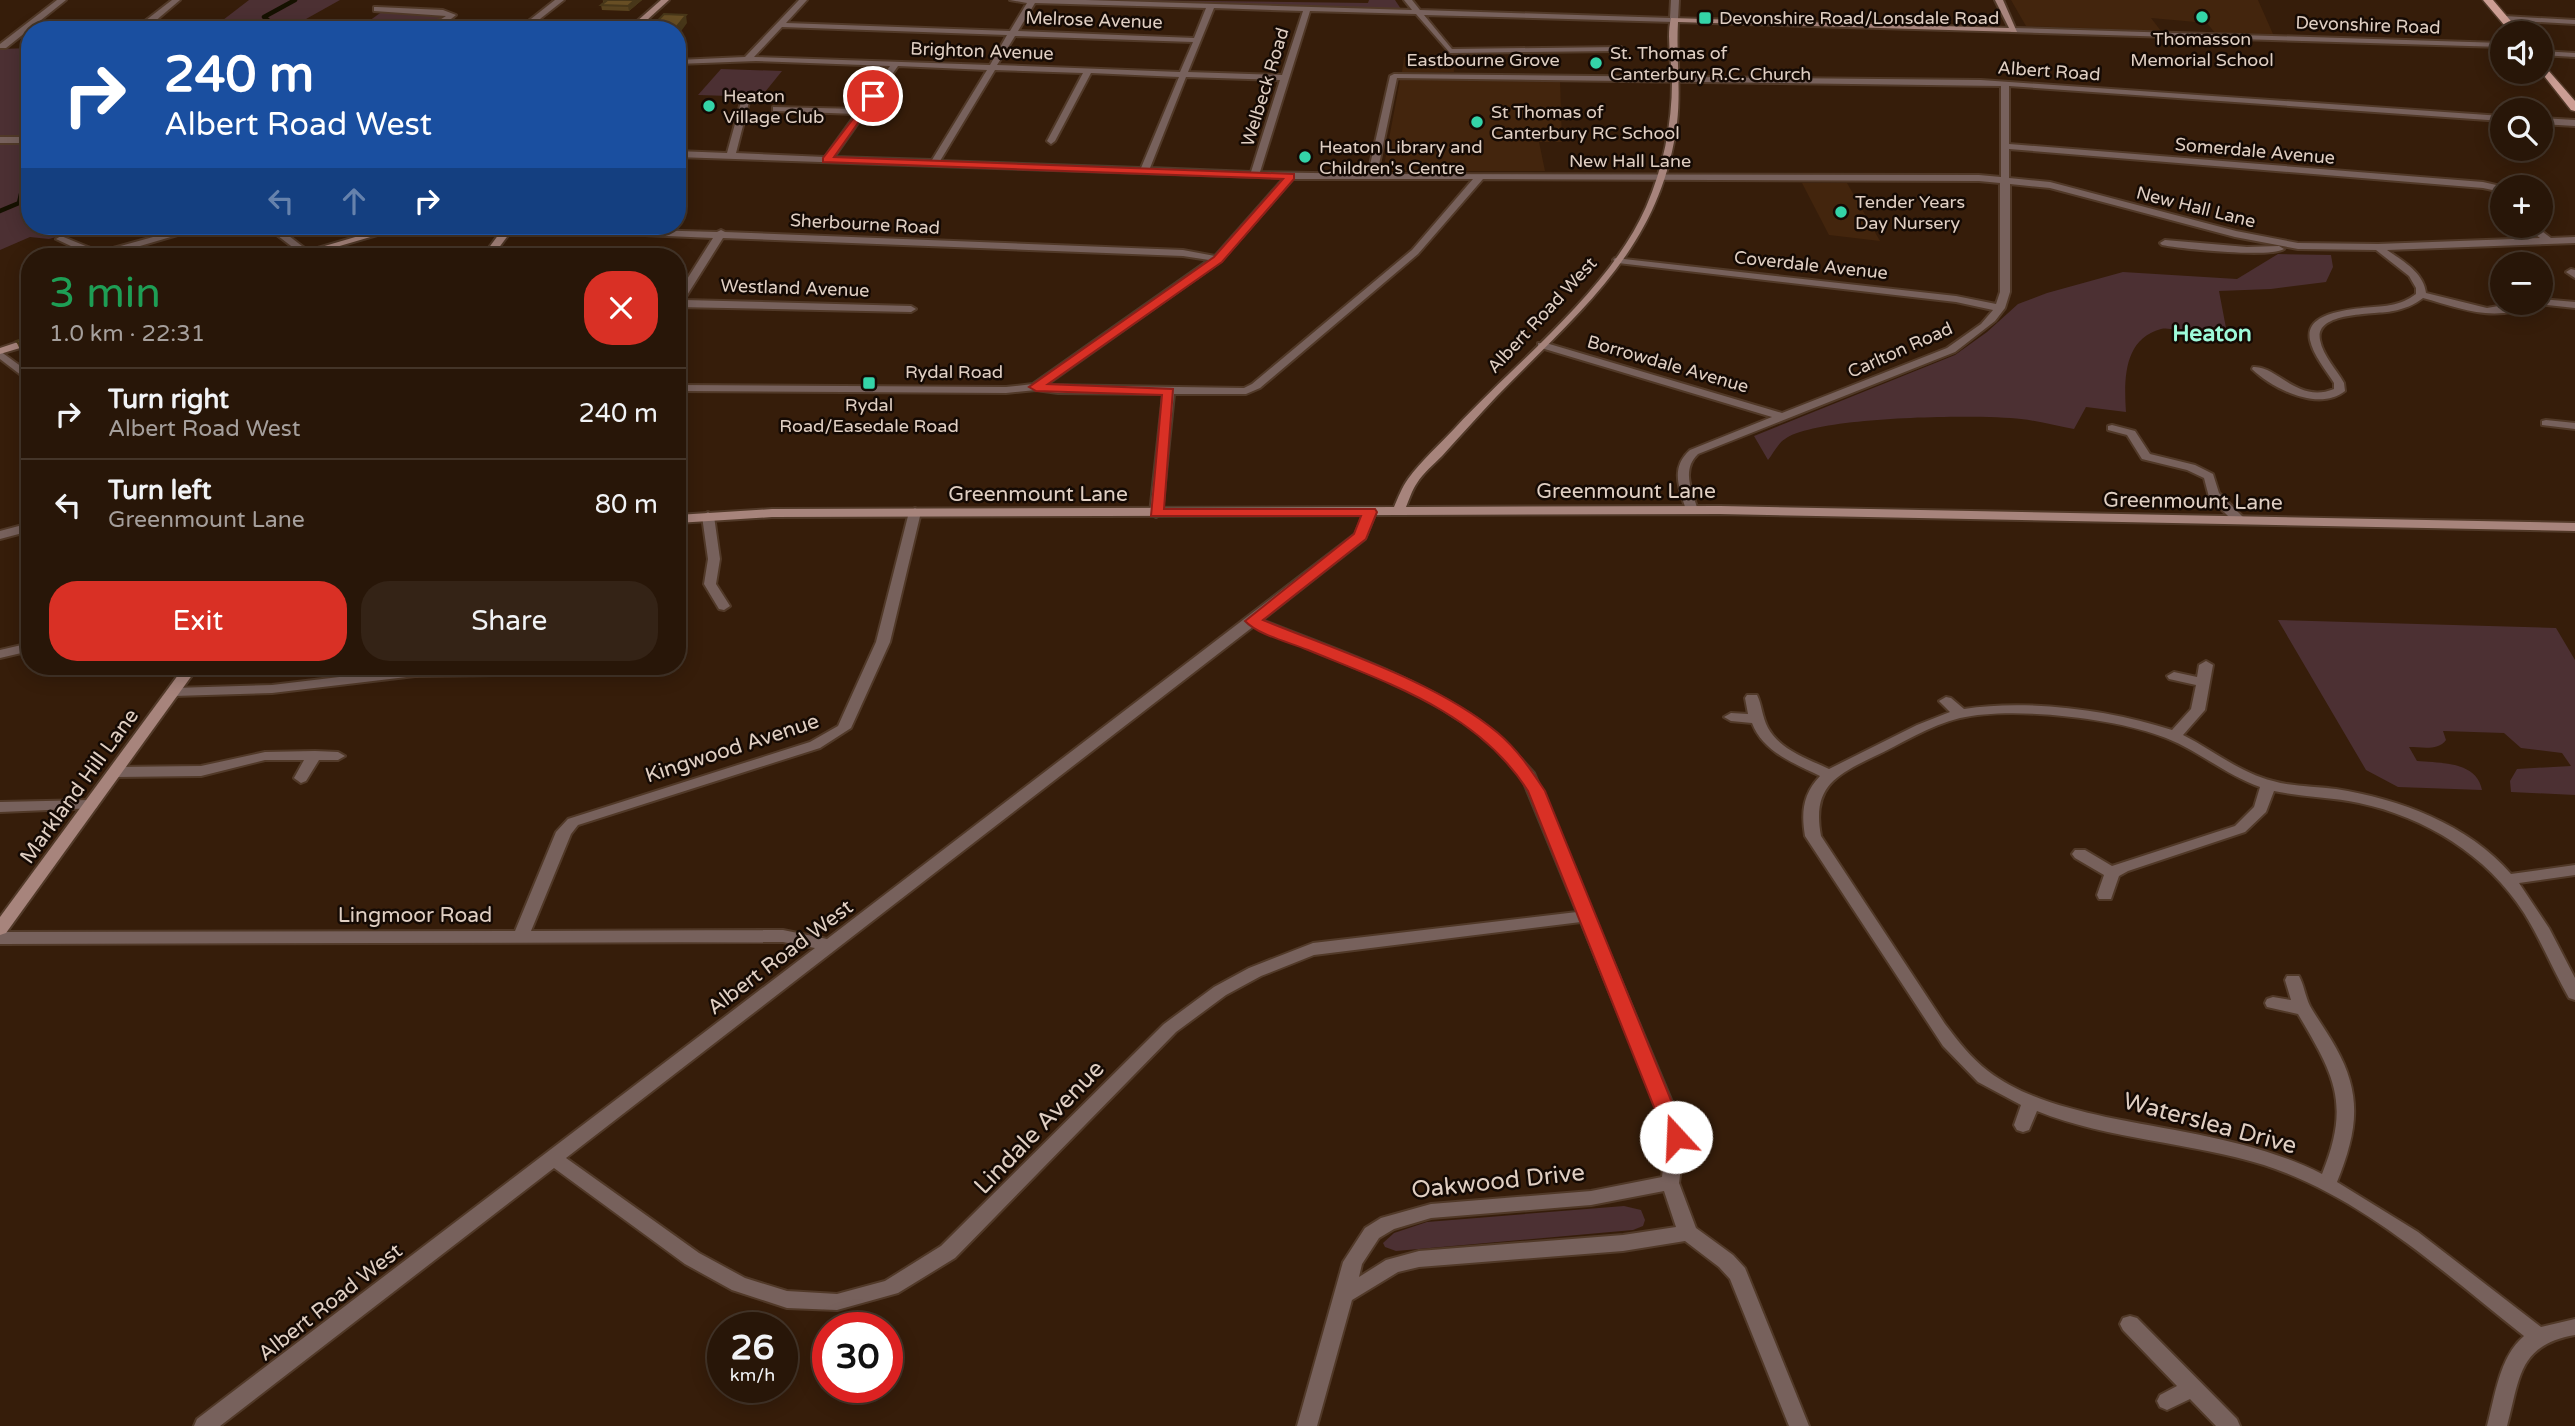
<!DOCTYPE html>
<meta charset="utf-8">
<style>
body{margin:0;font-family:"Varela Round",sans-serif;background:#342316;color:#f1f3f6;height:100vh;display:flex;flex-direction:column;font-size:26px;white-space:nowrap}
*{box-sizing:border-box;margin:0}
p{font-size:23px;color:#a59f9c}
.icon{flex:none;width:38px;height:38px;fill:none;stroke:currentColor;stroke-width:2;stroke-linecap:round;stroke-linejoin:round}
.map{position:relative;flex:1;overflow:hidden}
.sheet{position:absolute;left:21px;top:248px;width:665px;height:427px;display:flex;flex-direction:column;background:#281608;border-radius:28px;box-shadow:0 4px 18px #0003,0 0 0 2px #443529}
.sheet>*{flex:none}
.banner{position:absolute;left:21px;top:21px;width:665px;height:214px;border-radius:28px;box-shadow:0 4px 18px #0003,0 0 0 2px #443529;background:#1a4fa0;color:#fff;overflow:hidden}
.buttons{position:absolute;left:2490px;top:21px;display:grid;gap:14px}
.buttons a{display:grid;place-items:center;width:63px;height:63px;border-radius:50%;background:#281608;box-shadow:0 4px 18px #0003,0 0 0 2px #443529;font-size:35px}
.speed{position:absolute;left:707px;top:1312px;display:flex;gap:14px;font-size:35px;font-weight:700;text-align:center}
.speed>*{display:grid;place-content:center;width:91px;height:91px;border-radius:50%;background:#281608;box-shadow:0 4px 18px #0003,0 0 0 2px #443529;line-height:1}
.speed small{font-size:18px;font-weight:400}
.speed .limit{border:10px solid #d22;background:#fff;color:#111}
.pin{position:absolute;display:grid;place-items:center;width:60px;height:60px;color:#fff;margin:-30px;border:4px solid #fff;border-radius:50%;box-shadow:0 2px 7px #0007}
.me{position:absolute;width:77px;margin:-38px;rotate:340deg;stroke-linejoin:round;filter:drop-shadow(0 0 5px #0008)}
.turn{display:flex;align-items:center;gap:24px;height:147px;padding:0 28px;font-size:32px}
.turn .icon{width:91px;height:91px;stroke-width:2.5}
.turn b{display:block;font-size:49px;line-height:60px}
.lanes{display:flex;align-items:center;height:66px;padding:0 28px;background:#0003;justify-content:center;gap:35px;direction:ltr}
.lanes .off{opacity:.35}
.round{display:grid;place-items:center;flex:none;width:74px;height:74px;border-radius:28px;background:#342316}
.overview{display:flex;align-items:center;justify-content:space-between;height:119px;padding:0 28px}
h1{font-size:42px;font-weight:600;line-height:52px;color:#1e9e55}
.action{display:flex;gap:14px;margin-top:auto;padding:14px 28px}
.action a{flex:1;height:80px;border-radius:28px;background:#d93025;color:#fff;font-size:28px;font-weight:600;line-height:80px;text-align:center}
.action a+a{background:#342316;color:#f1f3f6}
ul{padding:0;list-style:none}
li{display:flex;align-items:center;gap:21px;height:91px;padding:0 28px;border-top:2px solid #443529}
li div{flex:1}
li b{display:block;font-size:26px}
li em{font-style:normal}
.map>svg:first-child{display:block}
</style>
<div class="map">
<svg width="2575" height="1426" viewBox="0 0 2575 1426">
<rect width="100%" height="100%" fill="#361d0a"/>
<g fill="#43250d">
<polygon points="2011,0 2258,0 2273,34 2215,33 2207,23 2151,18 2161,31 2026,26"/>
<polygon points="1453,54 1454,72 1402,72 1404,57"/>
<polygon points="1400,80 1560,80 1562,142 1539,142 1545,171 1383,171"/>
<polygon points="1802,183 1847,183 1880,241 1829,235"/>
</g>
<g fill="#4c3033">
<polygon points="249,0 340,0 306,19 298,30 210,30"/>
<polygon points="1124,0 1368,3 1369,0 1395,0 1401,9"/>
<polygon points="383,11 446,16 429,24 369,21"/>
<polygon points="30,48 30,135 0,135 0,49"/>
<polygon points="721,69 782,71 761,97 698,95"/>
<polygon points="0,145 30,145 30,226 64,226 71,233 49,239 30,237 0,250"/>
<path d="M2278 254 2331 255 2333 267 2326 282 2271 289 2219 291 2226 328C2210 326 2203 331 2188 331 2180 332 2169 327 2161 329 2123 339 2124 381 2126 412L2086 407 2074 429C2057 426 2039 421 2021 419 1979 414 1816 416 1785 439 1778 443 1773 454 1768 460L1754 436 1955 355 1987 332 2018 304 2047 293 2123 272 2237 279Z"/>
<path d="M2278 620 2556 628 2575 660V795L2511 792 2510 781 2517 769 2571 766 2562 753 2521 748 2504 733 2443 731 2446 740C2438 751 2422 747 2409 747L2417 761C2439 763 2477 761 2482 790L2398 787 2366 770Z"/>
<polygon points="1624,1206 1641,1210 1645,1220 1643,1226 1633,1230 1396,1251 1385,1247 1383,1243 1394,1233 1427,1222"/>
</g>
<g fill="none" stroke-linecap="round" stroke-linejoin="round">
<g stroke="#151100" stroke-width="4.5">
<polyline points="263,30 269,21 264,17 295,0"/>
<polyline points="0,211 19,203 21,194 30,190"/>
</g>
<g stroke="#513928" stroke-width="4">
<g id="street">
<polygon points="57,0 66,0 6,48 0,48 0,44"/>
<polygon points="172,0 180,0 147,28 141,28 141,24"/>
<polygon points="555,0 564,0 526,30 517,30"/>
<path d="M799 0H807L786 23 1010 31 1027 3 1010 0H1086L1412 10 1404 0H1412L1420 10 1670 18 1671 0H1679L1678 20 1674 22 1424 15 1452 49 1621 47 1622 49 1618 51 1450 53 1416 14 1310 11 1260 172 1368 174 1390 76 1394 74 1981 80 2502 116V121L2009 86V144L2483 182 2505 187H2502V192L2483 188 2009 149V178L2050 182 2236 231 2298 243 2378 244 2540 238 2524 226H2535L2551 238 2575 237V243L2387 250C2403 261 2424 273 2426 293L2487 308 2516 303H2531C2499 325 2457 307 2423 298 2414 305 2404 309 2393 311 2375 315 2314 311 2320 340 2323 356 2337 370 2344 383L2345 391C2319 412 2273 389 2252 369L2253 367C2277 365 2297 404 2334 389V383C2326 370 2313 355 2310 340 2303 306 2371 309 2391 305 2401 303 2408 300 2416 294V288L2409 276 2376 250 2298 249 2235 237 2050 188 2010 184V292L2005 308 1995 321 1955 352 1698 454C1681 470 1692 491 1698 510L1692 514 1686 510C1679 487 1670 468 1690 450L1772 417 1538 347V343H1546L1782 413 1947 348 1981 324 1993 310 1956 302 1618 263 1613 260 1615 258 1956 296 1996 304 2000 292V183L1979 181 1483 179 1418 254 1260 388 1246 394H1174L1162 513 1156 517 1150 513 1163 394 1058 393 1036 390 1006 393 677 391V385L1006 387 1033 384 1209 260 1183 256 723 238 684 300 911 306 916 309 911 312 677 307V295L713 238 506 229 505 226 717 232 721 230 725 232 1183 250 1215 256 1284 178 677 157V151L727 153 741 102 745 100 749 102 736 153 825 157 856 114 776 111H773V107L859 109 890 66 756 61 677 64V60L745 57ZM1035 3 1206 8 1194 38 1018 31ZM1214 8 1303 11 1282 75 1188 72ZM782 27 1007 35 990 65 754 57ZM1015 36 1193 42 1180 72 997 65ZM898 66 987 70 932 160 834 157ZM995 70 1083 73 1047 141 1051 144 1055 141 1091 73 1179 77 1141 168 940 161ZM1186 77 1280 80 1251 172 1150 168ZM1397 78 2001 86V177L1979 175 1377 174ZM1293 179H1473L1412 250 1252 384 1244 388 1046 385 1221 261Z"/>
<path d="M377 7 443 10 456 15C431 38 386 29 355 25V21H358C385 23 423 33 446 16L374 11V7Z"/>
<polygon points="2504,16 2575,20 2575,24 2501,20 2500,18"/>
<polygon points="2014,28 2502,43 2502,47 2011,32 2010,30"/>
<polygon points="2541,51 2575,53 2575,57 2541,55"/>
<polygon points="2541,118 2575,120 2575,126 2541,124"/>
<rect x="0" y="137" width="30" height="6"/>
<polygon points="193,226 208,226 106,256 88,254 56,239 61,236 93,249 106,250"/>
<polygon points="265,226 276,226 311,253 303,255"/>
<path d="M2165 240 2247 247 2279 246 2284 249C2269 258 2183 249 2162 245L2160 243Z"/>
<polygon points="2571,269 2575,270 2575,278 2566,272"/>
<polygon points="2541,299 2575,302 2575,308 2537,304 2541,303"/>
<polygon points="0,351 30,373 30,382 0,359"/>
<polygon points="2546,420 2575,423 2575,429 2542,425 2542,421"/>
<polygon points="2112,425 2135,431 2150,454 2195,465 2213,474 2219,493 2244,518 2246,521 2244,524 2236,524 2209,497 2204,478 2187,470 2142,459 2127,435 2108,430 2108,426"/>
<path d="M915 508 921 512 890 642 851 728 820 748 578 825 571 834 531 931 783 930 827 939 1355 534 1366 509H1374L1376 512 1365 539 1262 620C1334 649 1410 674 1476 718 1498 733 1516 753 1534 773L1680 1121 1685 1137 1679 1183 1696 1228 1733 1255 1745 1268 1809 1426H1789L1730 1279 1719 1267 1685 1241 1623 1251 1419 1267 1398 1272 1352 1300 1317 1426H1297L1343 1262 1365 1228 1381 1218 1431 1204 1591 1191 1662 1177 1667 1137 1662 1121 1581 922 1314 955 1261 976 1226 995 1176 1032 955 1258 898 1293 837 1310 787 1308 732 1290 685 1264 554 1168 220 1426H194L197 1419 815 948 783 942 0 944V932L515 931 556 832 568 819 810 742 838 726 876 642 909 512ZM1254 626 1397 685 1434 704 1467 725 1498 750 1522 778 1577 912 1313 943 1249 968 1214 987 1164 1024 941 1246 885 1281 837 1294 787 1291 745 1278 699 1253 566 1158ZM1664 1191 1676 1227 1623 1235 1419 1251 1386 1260 1359 1277 1362 1264 1379 1238 1394 1229 1431 1218 1591 1205Z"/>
<polygon points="708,512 714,516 720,559 716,584 730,606 724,610 719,609 704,584 708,559 702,516"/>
<polygon points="30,523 30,531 0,539 0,531"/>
<polygon points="26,644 30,645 30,651 0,658 0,650"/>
<path d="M2206 661 2213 665 2205 710 2183 735C2213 750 2240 773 2273 781 2293 787 2315 786 2336 789 2399 799 2468 824 2511 874L2575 865V875L2519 883 2549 928 2575 978V1000L2569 998C2553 970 2541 940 2524 913 2487 855 2425 817 2359 803 2331 797 2302 797 2274 791L2266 812 2245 832 2128 871 2119 876 2111 899H2099L2097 895 2104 875 2075 858 2072 854 2075 850H2085L2112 866 2235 826 2254 807 2260 787C2226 775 2199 751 2166 738 2117 718 2012 706 1960 718 1930 725 1901 744 1873 757 1834 776 1812 788 1821 836L1945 1024C1958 1041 1971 1058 1988 1071 2022 1097 2066 1108 2106 1117 2179 1132 2255 1140 2322 1174 2351 1103 2334 1075 2298 1014L2267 1007 2265 1003 2267 999 2273 997 2291 1000 2285 980 2287 976H2299C2304 985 2305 996 2310 1006 2318 1020 2328 1033 2336 1048 2363 1096 2357 1132 2337 1182L2418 1232 2541 1327 2575 1319V1335C2518 1345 2520 1378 2507 1426H2487C2495 1397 2499 1357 2524 1336 2444 1273 2363 1197 2264 1165 2190 1142 2109 1140 2037 1111L2029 1130 2023 1132 2017 1130 2014 1125 2021 1105 1978 1082 1943 1046 1805 836C1801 812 1803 794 1820 776 1794 763 1763 752 1752 723L1731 721 1724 717 1731 713 1748 714 1745 698 1747 695H1757C1762 705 1762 717 1768 728 1780 750 1808 759 1829 769L1917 725 1950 712 1939 701 1946 697 1951 698 1964 709C2028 699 2110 710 2172 730L2191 709 2196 685 2169 679 2167 676 2174 672 2197 677 2199 665Z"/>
<polygon points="548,667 541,671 496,675 415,676 272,693 174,696 167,692 174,688 272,685 415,668"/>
<polygon points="315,751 338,752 345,756 338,760 319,760 306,781 301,783 294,778 304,760 265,760 201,776 116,777 109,772 116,767 201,766 265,752"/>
<polygon points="91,800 96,802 98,805 96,808 0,812 0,802"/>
<polygon points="2130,1316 2137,1318 2237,1419 2240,1426 2216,1426 2190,1399 2167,1410 2160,1407 2157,1401 2160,1395 2177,1386 2123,1330 2120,1324 2123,1318"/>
</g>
</g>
<g stroke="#513928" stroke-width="4">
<g id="secondary">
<polygon points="661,0 669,0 636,30 627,30"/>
<path d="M1995 0H2003L2017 32 1678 22C1676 56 1681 89 1677 123 1661 249 1578 312 1496 397 1478 416 1460 436 1442 456 1434 464 1423 473 1417 483 1412 490 1409 500 1406 507L1720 506 2575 523V531L1720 514 772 517 677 523V515L772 509 1394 507C1398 498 1402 487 1408 479 1421 461 1440 444 1455 428 1517 361 1609 291 1646 207 1663 168 1672 124 1672 82 1672 61 1666 38 1671 18L2009 28Z"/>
<polygon points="393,226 408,226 302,257 287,257"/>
<polygon points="505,226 515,226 492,257 482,257"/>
<polygon points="30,338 30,345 0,354 0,348"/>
<polygon points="184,667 198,667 6,933 0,935 0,917"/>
</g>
</g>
<g stroke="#513928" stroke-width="3">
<g id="primary">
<polygon points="2483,0 2493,0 2521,33 2511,33"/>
<polygon points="2541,62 2575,101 2575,111 2571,110 2541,72"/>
</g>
</g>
<use href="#street" fill="#77615c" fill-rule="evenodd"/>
<use href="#secondary" fill="#a7847c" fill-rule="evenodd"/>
<use href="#primary" fill="#cc9e94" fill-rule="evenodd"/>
</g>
<g fill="#59431f">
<polygon points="603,0 642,0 629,11 602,10 601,5 603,3"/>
<polygon points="30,336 30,360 21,352 16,341"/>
</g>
<g fill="#483719">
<polygon points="635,0 642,0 629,11 628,6"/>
<polygon points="686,15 687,23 677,37 677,30 674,30"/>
</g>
<g fill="#674e24" stroke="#483719" stroke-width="2">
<polygon points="603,0 635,0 628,6 601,5 606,1"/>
<polygon points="664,14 686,15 674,30 649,30"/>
<polygon points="30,336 30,352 16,341"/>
</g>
<path fill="#d93025" stroke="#8d1f18" stroke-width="2" d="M873 93 877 96 834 157 1294 174V179L1222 262 1048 384 1173 389 1164 509H1375L1377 512 1366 539 1263 620C1338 651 1436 681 1498 733 1518 750 1531 770 1545 791L1686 1137 1683 1143H1669L1666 1137 1528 791C1478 712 1390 684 1308 650 1289 642 1258 635 1245 621L1354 534 1361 516H1151L1162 395 1036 391 1029 387 1214 257 1283 179 823 162V158Z"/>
<g fill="#34d4a8" stroke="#150a04" stroke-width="2.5">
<circle cx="2202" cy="17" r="7"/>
<rect x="1698" y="11" width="14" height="14" rx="3.5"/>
<circle cx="1596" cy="63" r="7"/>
<circle cx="709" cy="106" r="7"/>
<circle cx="1477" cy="122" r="7"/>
<circle cx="1305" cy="157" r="7"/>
<circle cx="1841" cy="212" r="7"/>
<rect x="862" y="376" width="14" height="14" rx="3.5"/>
</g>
<g text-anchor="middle" stroke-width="5" stroke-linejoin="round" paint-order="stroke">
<g font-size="18" fill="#e0cfc3" stroke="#150a04" text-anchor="start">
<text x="1719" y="24">Devonshire Road/Lonsdale Road</text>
<text x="2202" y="45" text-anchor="middle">Thomasson<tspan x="2202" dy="21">Memorial School</tspan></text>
<text x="1610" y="59">St. Thomas of<tspan x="1610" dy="21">Canterbury R.C. Church</tspan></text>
<text x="723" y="102">Heaton<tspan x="723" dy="21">Village Club</tspan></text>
<text x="1491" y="118">St Thomas of<tspan x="1491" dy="21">Canterbury RC School</tspan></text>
<text x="1319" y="153">Heaton Library and<tspan x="1319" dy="21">Children's Centre</tspan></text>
<text x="1855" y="208">Tender Years<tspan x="1855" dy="21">Day Nursery</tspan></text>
<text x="869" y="411" text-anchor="middle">Rydal<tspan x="869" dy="21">Road/Easedale Road</tspan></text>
</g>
<g font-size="18" fill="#e0cfc3" stroke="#150a04">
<text transform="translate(1094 20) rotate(2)" y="6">Melrose Avenue</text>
<text transform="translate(2368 25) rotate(2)" y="6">Devonshire Road</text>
<text transform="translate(982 51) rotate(2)" y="6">Brighton Avenue</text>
<text x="1483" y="66">Eastbourne Grove</text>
<text transform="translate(2049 71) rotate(4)" y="6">Albert Road</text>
<text transform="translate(1265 87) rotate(-73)" y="6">Welbeck Road</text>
<text transform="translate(2255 151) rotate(5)" y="6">Somerdale Avenue</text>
<text x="1630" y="167">New Hall Lane</text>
<text transform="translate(2196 207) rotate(14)" y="6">New Hall Lane</text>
<text transform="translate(865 224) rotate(3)" y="6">Sherbourne Road</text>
<text transform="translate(1811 265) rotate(6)" y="6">Coverdale Avenue</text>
<text transform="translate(795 288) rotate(2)" y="6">Westland Avenue</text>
<text transform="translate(1542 315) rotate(-47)" y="6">Albert Road West</text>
<text transform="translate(1900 350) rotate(-24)" y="6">Carlton Road</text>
<text transform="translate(1668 364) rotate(16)" y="6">Borrowdale Avenue</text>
<text x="954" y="378">Rydal Road</text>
</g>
<g font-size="21" fill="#e0cfc3" stroke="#150a04">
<text x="1626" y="498">Greenmount Lane</text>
<text x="1038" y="501">Greenmount Lane</text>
<text transform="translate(2193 501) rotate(1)" y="7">Greenmount Lane</text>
<text transform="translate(732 748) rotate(-18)" y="7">Kingwood Avenue</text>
<text transform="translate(79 786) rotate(-54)" y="7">Markland Hill Lane</text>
<text x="415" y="922">Lingmoor Road</text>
<text transform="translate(780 957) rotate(-37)" y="7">Albert Road West</text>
<text transform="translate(330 1302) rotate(-38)" y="7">Albert Road West</text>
</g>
<g font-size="23" font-weight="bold" fill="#9efad9" stroke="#150a04">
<text x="2212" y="341">Heaton</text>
</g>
<g font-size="24" fill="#e0cfc3" stroke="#150a04">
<text transform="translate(2210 1123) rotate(15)" y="8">Waterslea Drive</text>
<text transform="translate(1039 1127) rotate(-46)" y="8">Lindale Avenue</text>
<text transform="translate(1498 1181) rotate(-6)" y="8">Oakwood Drive</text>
</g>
</g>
</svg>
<div class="buttons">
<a><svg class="icon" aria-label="sound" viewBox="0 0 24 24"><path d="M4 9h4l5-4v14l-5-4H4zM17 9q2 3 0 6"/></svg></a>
<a><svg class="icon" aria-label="search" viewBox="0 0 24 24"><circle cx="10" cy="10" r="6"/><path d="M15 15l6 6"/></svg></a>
<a>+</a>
<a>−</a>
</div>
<div class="speed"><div>26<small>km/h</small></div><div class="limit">30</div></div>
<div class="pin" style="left:873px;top:96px;background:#d93025"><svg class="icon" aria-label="arrive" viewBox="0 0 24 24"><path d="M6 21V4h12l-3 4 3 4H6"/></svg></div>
<svg class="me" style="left:1676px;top:1137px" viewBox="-20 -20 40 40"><circle r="19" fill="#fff"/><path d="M0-13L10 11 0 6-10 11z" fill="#d93025"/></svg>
<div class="banner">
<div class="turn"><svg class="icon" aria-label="right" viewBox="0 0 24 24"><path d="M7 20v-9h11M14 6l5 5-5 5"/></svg><div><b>240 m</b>Albert Road West</div></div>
<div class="lanes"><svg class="icon off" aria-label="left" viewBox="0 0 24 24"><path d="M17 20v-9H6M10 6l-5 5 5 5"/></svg><svg class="icon off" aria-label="ahead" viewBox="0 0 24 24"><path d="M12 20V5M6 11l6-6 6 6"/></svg><svg class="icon" aria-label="right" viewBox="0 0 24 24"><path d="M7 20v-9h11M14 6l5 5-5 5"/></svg></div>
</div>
<section class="sheet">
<div class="overview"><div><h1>3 min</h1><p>1.0 km · 22:31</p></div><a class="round" style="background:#d93025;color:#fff"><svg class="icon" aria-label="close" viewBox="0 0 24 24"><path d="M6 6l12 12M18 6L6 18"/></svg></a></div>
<ul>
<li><svg class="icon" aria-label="right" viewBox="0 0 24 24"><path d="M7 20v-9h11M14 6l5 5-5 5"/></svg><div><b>Turn right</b><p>Albert Road West</p></div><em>240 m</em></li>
<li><svg class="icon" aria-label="left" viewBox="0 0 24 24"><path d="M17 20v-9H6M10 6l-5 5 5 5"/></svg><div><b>Turn left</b><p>Greenmount Lane</p></div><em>80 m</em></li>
</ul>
<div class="action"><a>Exit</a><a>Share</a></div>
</section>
</div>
